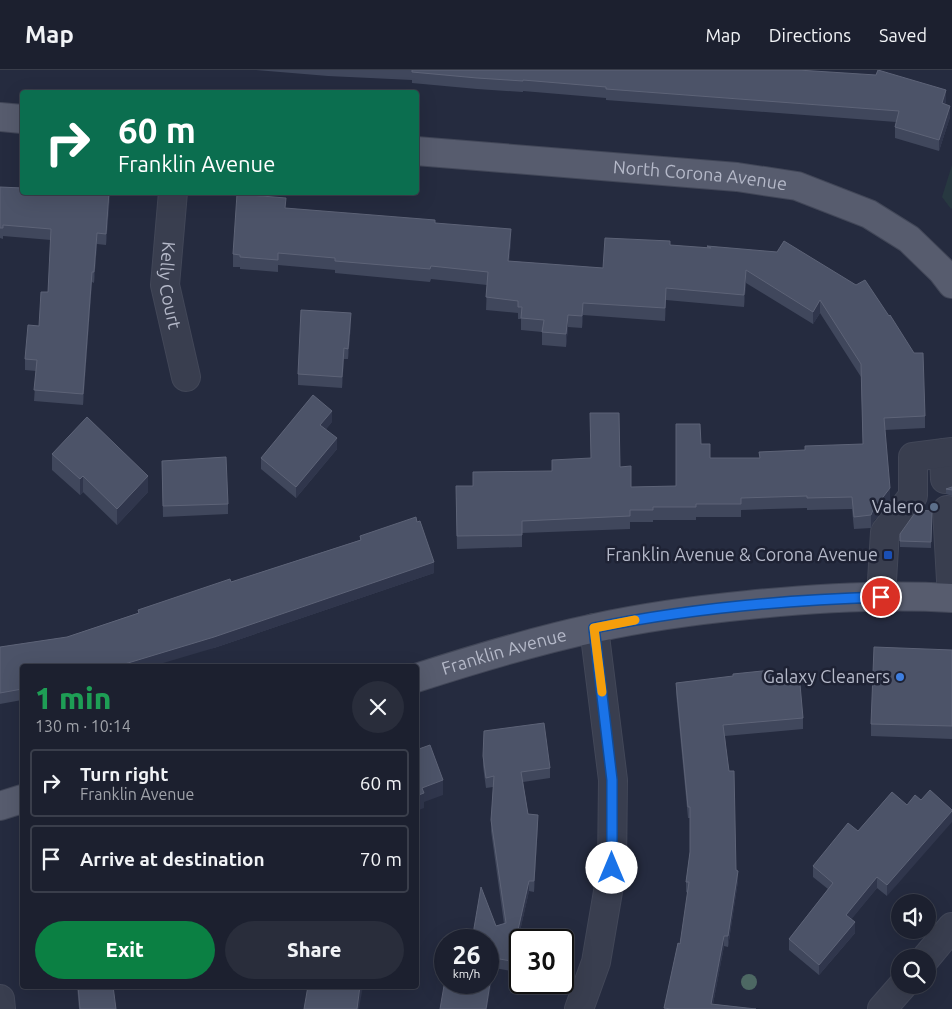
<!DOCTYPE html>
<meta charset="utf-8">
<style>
body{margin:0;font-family:Ubuntu,sans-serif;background:#292d3b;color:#f1f3f6;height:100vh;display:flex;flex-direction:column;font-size:19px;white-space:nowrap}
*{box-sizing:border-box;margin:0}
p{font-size:16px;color:#a0a3aa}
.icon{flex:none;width:28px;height:28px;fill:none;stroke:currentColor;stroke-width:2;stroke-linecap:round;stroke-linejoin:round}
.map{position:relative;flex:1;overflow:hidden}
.sheet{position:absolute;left:20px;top:594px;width:399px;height:325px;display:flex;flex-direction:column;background:#1c202f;border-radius:5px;box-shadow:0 5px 20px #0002,0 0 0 1px #3a3e4b}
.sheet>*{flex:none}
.guide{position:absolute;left:20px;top:20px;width:399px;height:105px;border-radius:5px;box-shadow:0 5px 20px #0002,0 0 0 1px #3a3e4b;background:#0b6e4f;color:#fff;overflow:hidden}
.controls{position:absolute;left:891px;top:824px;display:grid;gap:10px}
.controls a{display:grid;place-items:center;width:45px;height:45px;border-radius:50%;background:#1c202f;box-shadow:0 5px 20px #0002,0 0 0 1px #3a3e4b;font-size:25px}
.speed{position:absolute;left:434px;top:859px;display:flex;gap:10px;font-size:25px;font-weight:700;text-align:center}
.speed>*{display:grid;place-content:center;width:65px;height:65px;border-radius:50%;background:#1c202f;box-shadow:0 5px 20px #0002,0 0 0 1px #3a3e4b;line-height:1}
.speed small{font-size:12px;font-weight:400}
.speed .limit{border:2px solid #111;border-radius:8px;background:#fff;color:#111}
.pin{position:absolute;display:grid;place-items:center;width:42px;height:42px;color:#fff;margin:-21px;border:2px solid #fff;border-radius:50%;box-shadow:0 1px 5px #0007}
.me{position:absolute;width:55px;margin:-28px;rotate:0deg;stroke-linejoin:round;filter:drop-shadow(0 0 4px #0008)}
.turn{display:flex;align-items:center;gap:18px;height:105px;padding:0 15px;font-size:22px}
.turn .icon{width:65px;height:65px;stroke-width:2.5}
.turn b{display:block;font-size:35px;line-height:42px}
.round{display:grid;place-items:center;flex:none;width:52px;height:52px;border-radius:26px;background:#292d3b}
.head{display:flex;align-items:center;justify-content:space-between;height:85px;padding:0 15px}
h1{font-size:30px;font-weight:800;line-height:38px;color:#1e9e55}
.action{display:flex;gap:10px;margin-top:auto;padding:10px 15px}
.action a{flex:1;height:58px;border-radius:30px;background:#0b8043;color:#fff;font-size:20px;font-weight:800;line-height:58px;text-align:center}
.action a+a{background:#292d3b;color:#f1f3f6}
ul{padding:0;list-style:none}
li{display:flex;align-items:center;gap:15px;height:68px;margin:0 10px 8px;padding:0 5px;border:2px solid #3a3e4b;border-radius:5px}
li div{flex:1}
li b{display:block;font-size:19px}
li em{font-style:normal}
header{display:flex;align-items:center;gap:30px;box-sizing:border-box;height:70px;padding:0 25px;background:#1c202f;border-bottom:1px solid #3a3e4b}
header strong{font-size:24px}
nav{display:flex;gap:28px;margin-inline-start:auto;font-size:18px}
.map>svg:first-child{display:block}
</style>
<header>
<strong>Map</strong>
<nav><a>Map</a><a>Directions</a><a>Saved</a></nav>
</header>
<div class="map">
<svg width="952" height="939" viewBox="0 0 952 939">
<rect width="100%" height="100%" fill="#252b3f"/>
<polygon fill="#273840" points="952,95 952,138 951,139 942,127"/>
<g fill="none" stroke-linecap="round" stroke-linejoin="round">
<g stroke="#424758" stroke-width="30">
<g id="minor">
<path id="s1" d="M173 122 165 215 186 307"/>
<polyline points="944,383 945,409"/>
<polyline points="947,440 952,528"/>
<polyline points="881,527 885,462 913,426 913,387 952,382"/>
<polyline points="926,888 952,857"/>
<polyline points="0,929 1,939"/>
<polyline points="579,939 596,892 612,798 613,710 594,558"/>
<polyline points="882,939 903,915"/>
</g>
</g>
<g stroke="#424758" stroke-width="30">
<g id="major">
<polyline points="0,47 22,49"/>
<path id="s2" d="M416 81 737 107 797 116 869 144 909 169 942 201 952 214"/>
<path id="s3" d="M416 608C475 589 534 571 595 558 645 547 697 540 748 535 816 528 884 524 952 528"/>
<polyline points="0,736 22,729"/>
</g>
</g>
<use href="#minor" stroke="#393e4f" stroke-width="28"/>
<use href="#major" stroke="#575c6e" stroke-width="28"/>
</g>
<circle fill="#4d6863" cx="749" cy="912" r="8"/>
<g fill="#40475c">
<polygon points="256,0 798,0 946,31 945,34 950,47 939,81 895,68 895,57 896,52 606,30 606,28 523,21 523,22 477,19 412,13 412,10 328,6"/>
<polygon points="0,117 110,122 106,175 97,174 94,213 92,212 83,335 34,331 36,301 25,300 25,289 39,256 48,222 51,170 3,166 3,169 0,168"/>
<polygon points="286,138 435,153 511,171 509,191 603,198 670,175 707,178 707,176 777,182 925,346 925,358 885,360 890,430 873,452 871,458 854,459 852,439 807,440 807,438 741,440 741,447 696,447 696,450 653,450 653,452 630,452 630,459 522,463 522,477 457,479 456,428 473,416 552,401 620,397 631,417 676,416 701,374 710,388 759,388 805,380 863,374 861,307 820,243 813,254 746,213 744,237 666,230 665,251 583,245 582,258 568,257 566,277 542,275 542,262 521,260 521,249 518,249 518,243 486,240 487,215 431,209 430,212 335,203 335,200 278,195 278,202 240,199 240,197 233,197 233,184"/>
<polygon points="351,254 348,289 344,289 342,318 298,315 298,304"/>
<polygon points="332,352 326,359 337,379 296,428 261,399 261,388"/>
<polygon points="52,384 148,422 117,455 83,422 80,425 52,400"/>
<polygon points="162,391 228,434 228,444 163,447"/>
<polygon points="952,417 952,426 946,424 946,419"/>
<polygon points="932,441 931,478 900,477 900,464"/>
<polygon points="360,466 434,503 214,578 22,596 22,630 0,634 0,577 67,567 138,543 138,540 231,512 360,470"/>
<polygon points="952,580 952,669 871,666 871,654"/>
<polygon points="772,606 803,648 803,659 725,666 736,800 738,811 728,877 724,876 713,934 756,939 664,939 678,873 680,874 688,823 686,822 686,812 690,782 690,748 688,748 676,623 676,613"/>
<polygon points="483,686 550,698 550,708 523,712 528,744 538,755 534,822 529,821 511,901 494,898 488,912 496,856 504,854 491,761 493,717 486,718 483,696"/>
<polygon points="892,722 887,826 877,818 851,849 855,863 819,905 789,880 789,869 828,819 813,807 813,796 858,761"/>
<polygon points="77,916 113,916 116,939 79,939"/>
</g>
<g fill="#30364c">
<polygon points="946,20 946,31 942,44 942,33"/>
<polygon points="950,36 950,47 939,81 939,70"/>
<polygon points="109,122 110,128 106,175 106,164"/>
<polygon points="511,159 511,171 508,203 508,191"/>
<polygon points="97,163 97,174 94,213 94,202"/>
<polygon points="746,200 746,213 744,237 744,225"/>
<polygon points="92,202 92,212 83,335 83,324"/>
<polygon points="666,218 666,230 665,251 665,238"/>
<polygon points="820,230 820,243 813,254 813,242"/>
<polygon points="583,233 583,245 582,258 582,246"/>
<polygon points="351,243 351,254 348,289 348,279"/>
<polygon points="568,245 568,257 566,277 566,264"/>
<polygon points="344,278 344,289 342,318 342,307"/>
<polygon points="332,341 332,352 320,366 320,355"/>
<polygon points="337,368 337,379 296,428 296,417"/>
<polygon points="83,406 83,422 80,425 80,409"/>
<polygon points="148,406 148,422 117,455 117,439"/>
<polygon points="890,418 890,430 873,452 871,458 871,445 873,440"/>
<polygon points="434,492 434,503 214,578 153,596 118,596"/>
<polygon points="443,710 443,725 424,732 424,738 416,741 416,726 422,718"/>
<polygon points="952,741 952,752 887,826 887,815"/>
<polygon points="538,745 538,755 534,822 534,811"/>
<polygon points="738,801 738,811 728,877 728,866"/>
<polygon points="877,807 877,818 846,856 846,845"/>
<polygon points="529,811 529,821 511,901 511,891"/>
<polygon points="855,852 855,863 819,905 819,895"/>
<polygon points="724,866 724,876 712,939 711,934"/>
<polygon points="494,888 494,898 487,939 486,939"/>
<polygon points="360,916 363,916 359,939 357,939"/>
</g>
<g fill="#4c5368" stroke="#5d6377">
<polygon points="412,0 798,0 876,5 878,0 946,20 942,33 950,36 939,70 895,57 899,41 606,19 606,17 523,10 523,11 477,8 412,2"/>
<polygon points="0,117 22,118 22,122 109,122 106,164 97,163 94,202 92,202 83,324 34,320 37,290 25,289 28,255 39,256 41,222 48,222 51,159 3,155 3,158 0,158"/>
<polygon points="237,124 286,128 285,138 435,150 435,153 511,159 508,191 603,198 605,168 670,171 670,175 711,178 707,176 777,182 784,171 856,215 865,210 889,246 890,245 914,283 923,283 925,346 884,348 890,418 873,440 871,445 854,447 852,427 807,428 807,426 741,428 741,434 696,434 696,437 653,437 653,440 630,440 630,446 522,451 522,465 457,466 456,416 473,416 473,402 552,401 552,390 591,388 590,343 619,343 620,397 631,396 631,417 676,416 676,354 700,354 701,374 710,374 710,388 760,388 759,382 805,380 805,376 863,374 861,294 820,230 813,242 746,200 744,225 666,218 665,238 583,233 582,246 568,245 566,264 542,262 544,250 521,248 522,237 518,237 518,231 486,227 488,202 431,196 430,199 335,191 335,188 278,183 278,190 240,187 240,185 233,184"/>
<polygon points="301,240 351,243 348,279 344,278 342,307 298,304"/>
<polygon points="313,325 332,341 320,355 337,368 296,417 261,388"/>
<polygon points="87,347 148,406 117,439 83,406 80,409 52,384"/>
<polygon points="226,387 228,434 163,436 162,391"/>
<polygon points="952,417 952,420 946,419"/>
<polygon points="917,440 932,441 931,472 900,471 900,464"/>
<polygon points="416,447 417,452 420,451 434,492 214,567 118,596 22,596 22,619 0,623 0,577 67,567 139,543 138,540 230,509 231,512 361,470 360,466"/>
<polygon points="874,577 952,580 952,656 871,654"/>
<polygon points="772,600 772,606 799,603 803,648 723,655 729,701 734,701 736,800 738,801 728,866 724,866 711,934 756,939 671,939 664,938 678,873 680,874 689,812 686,812 690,782 690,737 688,737 676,613 733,606 733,604"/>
<polygon points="544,653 550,698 521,702 528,744 538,745 534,811 529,811 511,891 494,888 486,939 440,939 445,910 445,912 488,912 488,870 472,870 481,817 496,856 506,853 491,750 494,706 486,708 483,686 484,661"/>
<polygon points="430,675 443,710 422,718 424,723 416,726 416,680"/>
<polygon points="930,720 952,740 952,741 887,815 877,807 846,845 855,852 819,895 789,869 833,813 813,796 848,753 858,761 892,722 907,735 915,725 921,730"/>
<polygon points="78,916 113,916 116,939 80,939"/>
<polygon points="308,916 360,916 357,939 304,939"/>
</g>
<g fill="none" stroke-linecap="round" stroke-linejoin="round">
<g stroke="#114b97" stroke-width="12">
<path id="route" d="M612 798V710L594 558C689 538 785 530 881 527"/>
</g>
<use href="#route" stroke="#1a73e8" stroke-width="9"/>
<polyline stroke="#f59e0b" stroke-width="9" points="602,622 594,558 635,550"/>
</g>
<circle fill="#5c6f8a" stroke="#1e2234" stroke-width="2" cx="934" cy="437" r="5"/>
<rect fill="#1a4fb4" stroke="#1e2234" stroke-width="2" x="883" y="480" width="10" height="10" rx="2.5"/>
<circle fill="#3f7fe0" stroke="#1e2234" stroke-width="2" cx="900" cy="607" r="5"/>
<g text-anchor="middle" stroke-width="5" stroke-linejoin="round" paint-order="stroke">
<g font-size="18" fill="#b5b9c9" stroke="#1e2234">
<text dy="6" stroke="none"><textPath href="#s2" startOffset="285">North Corona Avenue</textPath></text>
<text dy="6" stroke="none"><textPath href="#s1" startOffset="94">Kelly Court</textPath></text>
<text dy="6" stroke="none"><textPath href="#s3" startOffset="92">Franklin Avenue</textPath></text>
</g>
<g font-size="18" fill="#b5b9c9" stroke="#1e2234" text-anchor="end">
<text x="924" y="443">Valero</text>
<text x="878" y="491">Franklin Avenue &amp; Corona Avenue</text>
<text x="890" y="613">Galaxy Cleaners</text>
</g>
</g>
</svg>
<div class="controls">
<a><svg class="icon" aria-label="sound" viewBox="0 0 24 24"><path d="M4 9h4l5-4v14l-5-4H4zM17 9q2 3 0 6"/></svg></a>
<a><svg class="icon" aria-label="search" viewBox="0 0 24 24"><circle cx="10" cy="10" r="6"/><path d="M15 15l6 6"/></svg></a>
</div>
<div class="speed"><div>26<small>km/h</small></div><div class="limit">30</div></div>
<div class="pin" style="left:881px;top:527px;background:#d93025"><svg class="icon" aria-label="arrive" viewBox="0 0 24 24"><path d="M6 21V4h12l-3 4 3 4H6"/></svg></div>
<svg class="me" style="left:612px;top:798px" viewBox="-20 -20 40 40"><circle r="19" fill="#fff"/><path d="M0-13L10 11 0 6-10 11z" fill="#1a73e8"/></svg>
<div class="guide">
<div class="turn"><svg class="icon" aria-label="right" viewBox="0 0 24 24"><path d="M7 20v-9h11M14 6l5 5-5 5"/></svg><div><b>60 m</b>Franklin Avenue</div></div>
</div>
<section class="sheet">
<div class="head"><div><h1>1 min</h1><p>130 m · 10:14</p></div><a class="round"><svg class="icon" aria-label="close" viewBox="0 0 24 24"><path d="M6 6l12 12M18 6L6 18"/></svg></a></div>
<ul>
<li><svg class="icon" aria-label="right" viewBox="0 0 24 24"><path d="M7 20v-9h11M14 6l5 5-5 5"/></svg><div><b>Turn right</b><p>Franklin Avenue</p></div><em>60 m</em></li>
<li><svg class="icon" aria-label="arrive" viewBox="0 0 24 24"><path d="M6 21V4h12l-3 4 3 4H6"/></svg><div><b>Arrive at destination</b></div><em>70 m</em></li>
</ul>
<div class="action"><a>Exit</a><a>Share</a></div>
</section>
</div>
